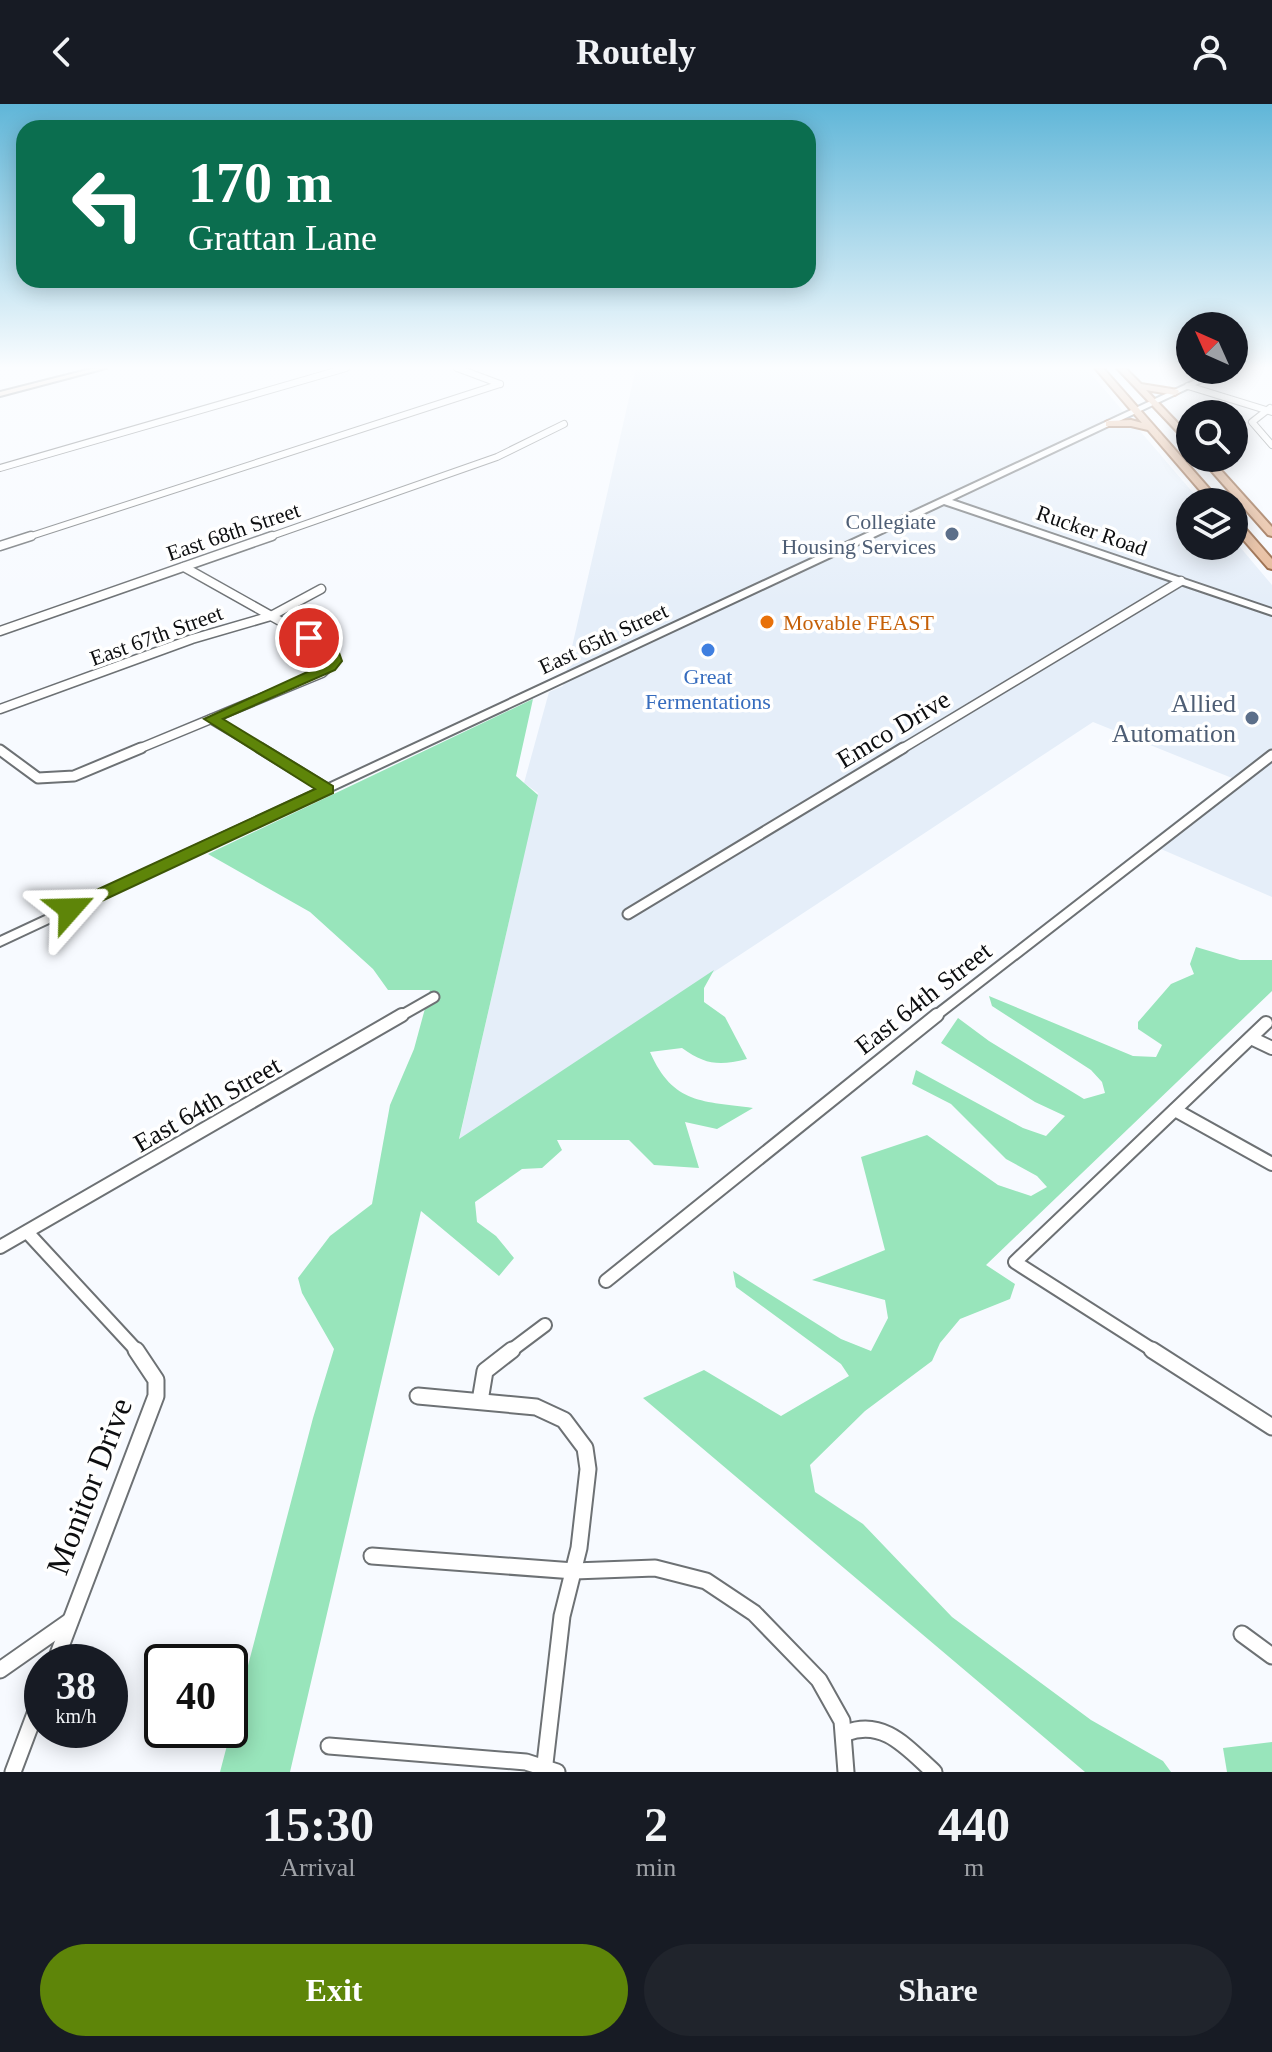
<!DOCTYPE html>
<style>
body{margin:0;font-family:"Times New Roman",serif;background:#20242c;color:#f1f3f6;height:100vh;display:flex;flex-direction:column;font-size:30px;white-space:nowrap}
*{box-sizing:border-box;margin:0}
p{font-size:26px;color:#9ea1a6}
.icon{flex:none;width:44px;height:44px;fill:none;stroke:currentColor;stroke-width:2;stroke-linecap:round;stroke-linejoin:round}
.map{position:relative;height:1668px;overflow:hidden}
.details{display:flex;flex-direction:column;background:#171b24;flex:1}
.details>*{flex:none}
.hud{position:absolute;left:16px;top:16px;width:800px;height:168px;border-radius:24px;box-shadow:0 4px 20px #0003;background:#0b6e4f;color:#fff;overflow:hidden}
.needle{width:52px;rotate:315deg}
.buttons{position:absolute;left:1176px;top:208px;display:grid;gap:16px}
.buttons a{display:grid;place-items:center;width:72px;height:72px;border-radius:50%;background:#171b24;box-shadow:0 4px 20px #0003;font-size:40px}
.speed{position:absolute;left:24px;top:1540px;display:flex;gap:16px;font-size:40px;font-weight:700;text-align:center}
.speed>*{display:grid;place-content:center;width:104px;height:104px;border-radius:50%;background:#171b24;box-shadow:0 4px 20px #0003;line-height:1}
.speed small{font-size:20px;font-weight:400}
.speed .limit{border:4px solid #111;border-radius:12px;background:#fff;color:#111}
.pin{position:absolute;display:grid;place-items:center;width:68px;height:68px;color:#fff;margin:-34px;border:4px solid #fff;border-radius:50%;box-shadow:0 2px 8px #0007}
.me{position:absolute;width:88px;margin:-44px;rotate:65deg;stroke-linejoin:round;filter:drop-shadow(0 0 6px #0008)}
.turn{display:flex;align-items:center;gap:28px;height:168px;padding:0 40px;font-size:36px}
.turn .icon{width:104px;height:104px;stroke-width:2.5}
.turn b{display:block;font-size:56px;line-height:68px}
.eta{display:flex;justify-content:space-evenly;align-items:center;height:136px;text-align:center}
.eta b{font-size:48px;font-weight:700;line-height:56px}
.button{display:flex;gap:16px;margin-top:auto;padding:16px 40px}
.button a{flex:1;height:92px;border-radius:48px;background:#5e8509;color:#fff;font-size:32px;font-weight:700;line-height:92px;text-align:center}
.button a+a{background:#20242c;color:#f1f3f6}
header{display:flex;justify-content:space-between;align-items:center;height:104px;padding:0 40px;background:#171b24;font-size:36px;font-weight:700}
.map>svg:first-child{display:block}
</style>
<header><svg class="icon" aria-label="back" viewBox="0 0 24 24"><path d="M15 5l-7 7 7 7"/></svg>Routely<svg class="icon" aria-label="person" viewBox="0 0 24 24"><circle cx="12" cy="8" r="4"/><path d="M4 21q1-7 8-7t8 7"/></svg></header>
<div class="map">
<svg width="1272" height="1668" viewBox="0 0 1272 1668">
<rect width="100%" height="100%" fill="#f7faff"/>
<polygon fill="#e5eef9" points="636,264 1086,264 1201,398 1190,398 1190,442 1234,442 1234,436 1272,481 1272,793 1147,739 1232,674 1093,618 459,1036 520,769 517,767 538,689 524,679 549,588 563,582"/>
<g fill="#98e5bb">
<path d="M533 595 516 672 538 691 459 1035 714 866 704 884V898L725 913 747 955C719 962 706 961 682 944L650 948C673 1001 704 997 753 1004L717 1025 685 1018 699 1064 654 1061 629 1036H557L562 1046 542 1064 522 1065 475 1098 477 1118 496 1132 514 1154 499 1172 421 1107 290 1668H220L313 1314 334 1245 302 1189 298 1174 330 1132 372 1100 390 1001 414 945 430 886H388L373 865 310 808 208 750Z"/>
<polygon points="1196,843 1240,856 1272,856 1272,887 986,1161 1015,1180 1010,1195 960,1215 940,1239 932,1257 865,1307 810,1361 815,1388 863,1420 952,1513 1091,1616 1163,1657 1171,1668 1085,1668 643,1294 704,1266 781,1312 849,1272 841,1260 736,1183 733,1167 841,1235 871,1247 888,1214 885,1196 812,1176 885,1146 861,1053 927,1031 998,1081 1031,1092 1047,1083 1037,1072 1006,1055 951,1000 912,980 916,966 1023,1024 1046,1032 1065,1012 1035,998 941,939 958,914 989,937 1084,995 1105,989 1102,978 1091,966 992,902 989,892 1133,952 1156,953 1162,941 1138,925 1138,918 1171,880 1194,870 1190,860"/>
<polygon points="1272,1638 1272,1668 1227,1668 1223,1644"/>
</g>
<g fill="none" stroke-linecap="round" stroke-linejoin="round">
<g stroke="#6d7174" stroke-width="8">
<g id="minor-far4">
<polyline points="457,264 500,280"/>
<polyline points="1188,282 1272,308"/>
<polyline points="1270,304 1252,318 1272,341"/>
<polyline points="0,364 346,264"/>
<polyline points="25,434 500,280"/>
<polyline points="266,434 497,353 564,320"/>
</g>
</g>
<g stroke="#6d7174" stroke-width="11">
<g id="minor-far3">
<polyline points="0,442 31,432"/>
<polyline points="0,527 272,432"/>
<polyline points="0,605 192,535 271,512 321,485"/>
<polyline points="211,615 263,646"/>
<polyline points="136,646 322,569 335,557 330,545 184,463"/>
<polyline points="900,646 1181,477"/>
</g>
</g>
<g stroke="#6d7174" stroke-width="13">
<g id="minor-far2">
<polyline points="260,644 327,685"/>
<polyline points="0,646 38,674 74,672 141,644"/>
<polyline points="628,810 903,644"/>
<polyline points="399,913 434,893"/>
<polyline points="934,913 1272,651"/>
</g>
</g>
<g stroke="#6d7174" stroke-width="16">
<g id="minor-far1">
<polyline points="1251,934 1272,944"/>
<polyline points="1175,1006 1272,1060"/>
<polyline points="27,1128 138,1248"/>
<polyline points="0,1143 402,911"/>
<polyline points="606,1177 937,911"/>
<polyline points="509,1248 545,1221"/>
<polyline points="1156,1248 1015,1158 1266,919"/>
</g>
</g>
<g stroke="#6d7174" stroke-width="19">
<g id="minor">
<polyline points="1152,1246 1272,1323"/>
<polyline points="418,1292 536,1303 564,1316 585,1344 588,1365 579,1444 562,1512 544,1668"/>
<polyline points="480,1297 485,1267 512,1246"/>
<polyline points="372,1452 574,1467 655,1464 706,1477 754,1509 819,1576 842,1617 846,1668"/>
<polyline points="1242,1530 1272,1552"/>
<polyline points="55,1558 156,1292 156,1276 136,1246"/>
<polyline points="0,1566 70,1517"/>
<path d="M846 1629C884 1614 908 1645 934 1668"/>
<polyline points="329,1642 526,1658 557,1668"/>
<polyline points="13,1668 42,1591"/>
</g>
</g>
<g stroke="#6d7174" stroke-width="4">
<polygon id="tertiary" points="1217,266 1227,266 952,396 1272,505 1272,511 944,400 0,842 0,833"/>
</g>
<g stroke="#6d7174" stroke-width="4">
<polygon id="secondary" points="95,264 106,264 0,292 0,288"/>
</g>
<g stroke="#8e5a35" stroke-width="4">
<g id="primary">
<polygon points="1095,264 1103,264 1221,398 1210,398 1148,326 1131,322 1106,322 1106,318 1109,317 1131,316 1142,319"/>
<polygon points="1117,264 1125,264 1141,280 1178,286 1179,288 1175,291 1146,286 1190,332 1190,341"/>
<polygon points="1200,354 1210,354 1272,423 1272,432 1268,431"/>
<polygon points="1234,415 1238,416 1272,455 1272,465 1268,464 1234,425"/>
</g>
</g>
<use href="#minor-far4" stroke="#fff" stroke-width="6"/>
<use href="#minor-far3" stroke="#fff" stroke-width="8"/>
<use href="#minor-far2" stroke="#fff" stroke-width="9"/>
<use href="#minor-far1" stroke="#fff" stroke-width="12"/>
<use href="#minor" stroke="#fff" stroke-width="15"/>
<use href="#tertiary" fill="#fff" fill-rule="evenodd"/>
<use href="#secondary" fill="#f2dac8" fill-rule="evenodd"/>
<use href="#primary" fill="#e5b592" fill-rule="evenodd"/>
</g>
<linearGradient id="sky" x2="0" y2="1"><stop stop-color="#60b6d8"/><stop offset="0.53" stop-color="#fbfdff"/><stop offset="1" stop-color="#fbfdff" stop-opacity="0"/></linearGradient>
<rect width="1272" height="497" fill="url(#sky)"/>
<polygon fill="#5e8509" stroke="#3d5606" stroke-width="2" points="304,531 313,531 338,546 342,557 335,566 223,615 333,682 333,689 76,809 64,809 64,801 315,685 204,615 325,560 327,551 304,537"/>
<g fill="#5c6f8a" stroke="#fff" stroke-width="3">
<circle cx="952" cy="430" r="8"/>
<circle cx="1252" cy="614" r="8"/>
</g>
<circle fill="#e8710a" stroke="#fff" stroke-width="3" cx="767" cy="518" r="8"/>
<circle fill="#3f7fe0" stroke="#fff" stroke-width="3" cx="708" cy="546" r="8"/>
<g text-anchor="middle" stroke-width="7" stroke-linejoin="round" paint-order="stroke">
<g font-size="22" fill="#4e5e75" stroke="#fff" text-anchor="end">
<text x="936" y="425">Collegiate<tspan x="936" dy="25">Housing Services</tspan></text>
</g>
<g font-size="22" fill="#0d0e10" stroke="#fff">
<text transform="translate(1092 426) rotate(19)" y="8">Rucker Road</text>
<text transform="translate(233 427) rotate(-19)" y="8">East 68th Street</text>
<text transform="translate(156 531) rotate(-20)" y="8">East 67th Street</text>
<text transform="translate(603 534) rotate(-25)" y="8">East 65th Street</text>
</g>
<g font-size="22" fill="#c56008" stroke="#fff" text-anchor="start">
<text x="783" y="526">Movable FEAST</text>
</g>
<g font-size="22" fill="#366cbe" stroke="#fff">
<text x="708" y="580">Great<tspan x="708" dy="25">Fermentations</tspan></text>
</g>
<g font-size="26" fill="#4e5e75" stroke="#fff" text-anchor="end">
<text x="1236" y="608">Allied<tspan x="1236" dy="30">Automation</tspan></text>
</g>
<g font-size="26" fill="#0d0e10" stroke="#fff">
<text transform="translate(893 625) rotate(-31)" y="9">Emco Drive</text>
<text transform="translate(923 894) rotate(-38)" y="9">East 64th Street</text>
<text transform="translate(207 1000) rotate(-30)" y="9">East 64th Street</text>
</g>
<g font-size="32" fill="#0d0e10" stroke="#fff">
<text transform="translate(89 1382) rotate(-69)" y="11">Monitor Drive</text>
</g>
</g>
</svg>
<div class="buttons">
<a><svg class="needle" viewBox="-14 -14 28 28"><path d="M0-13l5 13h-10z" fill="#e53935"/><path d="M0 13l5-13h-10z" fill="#9ea1a6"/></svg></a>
<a><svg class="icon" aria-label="search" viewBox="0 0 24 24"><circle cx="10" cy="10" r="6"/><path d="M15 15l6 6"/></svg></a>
<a><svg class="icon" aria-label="layers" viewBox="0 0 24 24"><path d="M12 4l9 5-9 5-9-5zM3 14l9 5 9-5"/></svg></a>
</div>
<div class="speed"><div>38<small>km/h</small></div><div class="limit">40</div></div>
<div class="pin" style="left:309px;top:534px;background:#d93025"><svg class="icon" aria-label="arrive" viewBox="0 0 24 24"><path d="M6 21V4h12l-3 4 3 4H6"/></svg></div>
<svg class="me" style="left:70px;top:805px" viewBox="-20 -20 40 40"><path d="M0-17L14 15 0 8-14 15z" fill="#5e8509" stroke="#fff" stroke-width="4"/></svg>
<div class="hud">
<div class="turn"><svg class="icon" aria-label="left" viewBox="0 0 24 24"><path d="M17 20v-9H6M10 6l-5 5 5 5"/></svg><div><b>170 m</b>Grattan Lane</div></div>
</div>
</div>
<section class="details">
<div class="eta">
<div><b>15:30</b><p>Arrival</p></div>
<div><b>2</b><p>min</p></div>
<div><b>440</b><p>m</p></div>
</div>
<div class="button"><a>Exit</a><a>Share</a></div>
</section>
